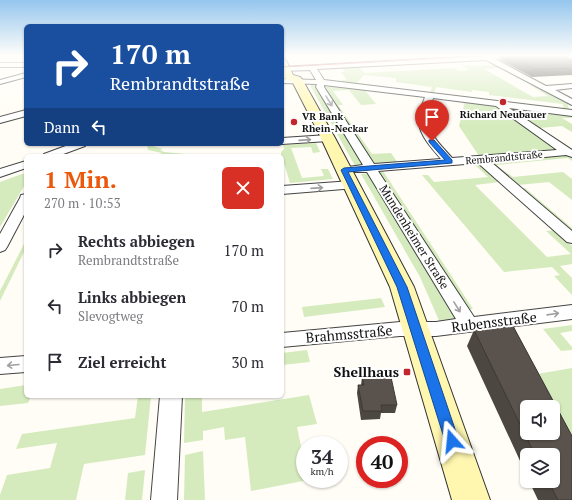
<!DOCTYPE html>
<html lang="de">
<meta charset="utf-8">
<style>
body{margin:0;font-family:"PT Serif",serif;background:#f7f7f7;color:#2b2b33;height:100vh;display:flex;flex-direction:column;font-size:15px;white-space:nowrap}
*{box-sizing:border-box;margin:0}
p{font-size:13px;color:#7c7c81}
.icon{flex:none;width:22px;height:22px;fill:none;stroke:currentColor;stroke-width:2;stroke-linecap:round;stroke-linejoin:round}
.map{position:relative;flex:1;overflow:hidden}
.details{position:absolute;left:24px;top:154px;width:260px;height:244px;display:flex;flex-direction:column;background:#fff;border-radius:6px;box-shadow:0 1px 3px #0004}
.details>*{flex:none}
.guide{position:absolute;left:24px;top:24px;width:260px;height:122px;border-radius:6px;box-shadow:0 1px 3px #0004;background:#1a4fa0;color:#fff;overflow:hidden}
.controls{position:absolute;left:520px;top:400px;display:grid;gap:8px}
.controls a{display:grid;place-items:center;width:40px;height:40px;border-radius:6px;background:#fff;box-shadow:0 1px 3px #0004;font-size:20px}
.speed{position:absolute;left:296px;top:436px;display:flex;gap:8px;font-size:20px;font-weight:700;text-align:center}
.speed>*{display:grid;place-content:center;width:52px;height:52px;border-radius:50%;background:#fff;box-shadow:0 1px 3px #0004;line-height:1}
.speed small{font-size:10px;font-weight:400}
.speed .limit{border:6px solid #d22;background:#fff;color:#111}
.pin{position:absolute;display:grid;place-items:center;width:34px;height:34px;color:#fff;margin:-41px -17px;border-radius:50% 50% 50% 0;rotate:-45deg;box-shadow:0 0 4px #0007}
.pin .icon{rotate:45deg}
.me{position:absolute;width:44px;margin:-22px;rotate:342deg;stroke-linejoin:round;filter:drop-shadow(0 0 3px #0008)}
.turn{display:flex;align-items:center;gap:14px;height:84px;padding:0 20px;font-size:18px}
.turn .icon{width:52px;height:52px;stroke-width:2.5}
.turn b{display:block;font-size:28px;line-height:34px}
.then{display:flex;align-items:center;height:38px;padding:0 20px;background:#0003;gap:8px;font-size:15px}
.round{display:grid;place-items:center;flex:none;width:42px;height:42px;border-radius:6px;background:#f7f7f7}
.summary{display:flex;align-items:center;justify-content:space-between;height:68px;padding:0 20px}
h1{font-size:24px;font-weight:700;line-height:30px;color:#ea580c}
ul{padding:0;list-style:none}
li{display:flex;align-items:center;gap:12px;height:56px;padding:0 20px}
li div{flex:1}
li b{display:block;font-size:15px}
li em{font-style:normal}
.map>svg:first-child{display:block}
</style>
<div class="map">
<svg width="572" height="500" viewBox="0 0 572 500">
<rect width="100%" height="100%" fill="#fffdf5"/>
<g fill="#d5ebbd" fill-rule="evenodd">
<polygon points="494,65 499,68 484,69 533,97 548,96 530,85 532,85 568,104 569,111 535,107 535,105 563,109 563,104 489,95 489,92 472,90 472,92 436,87 434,93 430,93 432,87 396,82 396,78 364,75 357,83 383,86 382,87 335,81 347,80 341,72 345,72 342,68 359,67 364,73 454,68 459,71 469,70 463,66"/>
<polygon points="310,82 316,83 318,89 364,165 355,166 311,87"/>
<polygon points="323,83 364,89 376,104 361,105 349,90 333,91 343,105 338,105 372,154 391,153 398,163 374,164 323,86"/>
<polygon points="465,101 496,105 559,149 479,156 459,126"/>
<path d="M506 107 572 116V118H562L572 124V132L562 126 540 128 572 149V151ZM537 112 547 118 527 120 517 114Z"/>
<polygon points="316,143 320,152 313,153 311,147 291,148 302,178 324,176 321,169 328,169 333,179 290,183 284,163 282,163 282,156 266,156 281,155 281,152 284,149 283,145"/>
<polygon points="147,144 155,144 153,146 163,149 160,150 164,152 208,156 158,156 162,153 148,150"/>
<polygon points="568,155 572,158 572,161 568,158 496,165 513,177 563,172 572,179 572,200 549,182 518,185 491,162"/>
<polygon points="481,164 500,182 475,185 547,257 571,254 546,231 555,230 572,246 572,264 560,266 572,278 572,295 554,276 560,275 552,267 504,272 422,175 428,175 434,182 488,177 475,165"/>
<polygon points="383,171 473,309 467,310 379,172"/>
<polygon points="370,173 460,323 441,325 420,277 361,174"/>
<polygon points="22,174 26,174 26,183 0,227 0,182"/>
<polygon points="521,188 525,188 572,228 572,232"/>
<polygon points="26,240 26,248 0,301 0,291"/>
<polygon points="381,298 385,307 304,317 302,307"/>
<polygon points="572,325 572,331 560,333 572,347 572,350 561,351 543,329"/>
<polygon points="307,350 310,362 282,365 282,353"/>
<polygon points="572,368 572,451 553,407 526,376"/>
<polygon points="26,385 26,396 31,396 28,403 0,406 0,389"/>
<polygon points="309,395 317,424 297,427 305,466 305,479 308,480 251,491 245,437 225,440 224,427 203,431 203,440 184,443 185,396 202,396 202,412"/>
<polygon points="138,396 151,396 145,455 84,464 76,500 0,500 0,495 7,475 50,468 57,443 16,449 22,434 135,418"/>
<polygon points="203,451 205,500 184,500 185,455"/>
<polygon points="145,470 142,500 125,500 128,473"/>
</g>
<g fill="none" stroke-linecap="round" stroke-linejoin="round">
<g stroke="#444" stroke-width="2">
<g id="street">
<path d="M475 56H524L495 59 546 86 572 84V88L555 90 572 99V105L486 60 317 69 324 80 572 110V116L509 108 572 150V157L566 155 491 162 572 231V243L567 242 478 163 378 171 474 317 572 305V319L436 336H400L282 347V333L400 322H436L456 319 367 172H340L338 170 340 168 363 165 316 87 317 84 282 83V79L316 80 310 70 282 71V67ZM324 85 425 97C423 103 420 109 419 115 416 132 431 147 441 159L374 164 324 87ZM433 98 496 106 557 150 452 158C432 135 423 130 433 98Z"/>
<rect x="0" y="63" width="26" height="4"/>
<polygon points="26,73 26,77 0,84 0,80"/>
<polygon points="26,110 26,116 0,123 0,117"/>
<polygon points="328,135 333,138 332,140 328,141 282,144 282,138"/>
<polygon points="71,144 86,144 85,146 58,156 43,156 44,154"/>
<polygon points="26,161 26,168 0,177 0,169"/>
<polygon points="352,181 356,182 358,185 356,188 282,194 282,186"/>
<polygon points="26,194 26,211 7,247 5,250 0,252 0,234 20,198 21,195"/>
<polygon points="26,356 26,372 0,374 0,358"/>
<polygon points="160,396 182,396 177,500 151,500"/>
</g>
</g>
<g stroke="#333" stroke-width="2">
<polygon id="secondary" points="282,59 286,60 293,75 300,77 302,79 335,138 414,287 490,500 452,500 390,287 321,138 292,81 285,79 283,77"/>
</g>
<use href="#street" fill="#fff" fill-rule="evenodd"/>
<use href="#secondary" fill="#fff6b0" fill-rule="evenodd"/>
<polyline stroke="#c4262e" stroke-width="1" points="282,67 483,56"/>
</g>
<g fill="#4d4742" fill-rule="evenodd">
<polygon points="501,56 564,56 572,60 572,75 532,77 500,60"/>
<path d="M513 326 572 436V500H538L529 481H553V455H527V476L467 346 474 330ZM527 407H553V433H527Z"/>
<polygon points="362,377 397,405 395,413 381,413 380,419 361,420 357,393 358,385 361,385"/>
</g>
<g fill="#5a524d" stroke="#3f3936" fill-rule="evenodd">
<polygon points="510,56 564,56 572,60 572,68 535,69"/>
<path d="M513 326 572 436V500H558L548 481H553V455H535L474 330ZM527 407H553V433H527Z"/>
<polygon points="362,377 391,377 397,405 381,405 382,411 363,411 358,385 364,385"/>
</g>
<defs><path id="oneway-shaft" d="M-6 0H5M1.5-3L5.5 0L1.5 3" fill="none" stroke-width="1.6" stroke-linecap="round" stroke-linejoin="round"/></defs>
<g stroke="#a0a0a0">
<use href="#oneway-shaft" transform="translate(329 101) rotate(58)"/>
<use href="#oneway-shaft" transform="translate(305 140) rotate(-4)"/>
<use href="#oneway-shaft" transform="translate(317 188) rotate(-4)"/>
<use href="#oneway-shaft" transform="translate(457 307) rotate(58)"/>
<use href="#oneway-shaft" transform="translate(553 314) rotate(-8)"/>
<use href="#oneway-shaft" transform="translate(13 365) rotate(175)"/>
</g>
<linearGradient id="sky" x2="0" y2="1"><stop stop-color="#95c6ee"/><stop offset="0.44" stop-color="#fffefa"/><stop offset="1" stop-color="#fffefa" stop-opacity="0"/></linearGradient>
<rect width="572" height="126" fill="url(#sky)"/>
<polygon fill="#1a73e8" stroke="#114b97" points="429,140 434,140 452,160 452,163 348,172 407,287 459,441 457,446 452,448 447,446 445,441 397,287 341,170 344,168 445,160 429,142"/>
<g fill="#c4262e" stroke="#fff" stroke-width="1.5">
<circle cx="503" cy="102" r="4"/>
<circle cx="294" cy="122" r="4"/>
<rect x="403" y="368" width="8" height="8" rx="2"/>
</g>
<g text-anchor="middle" stroke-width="4" stroke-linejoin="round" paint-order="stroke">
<g font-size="10" font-weight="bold" fill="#111" stroke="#fff">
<text x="503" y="118">Richard Neubauer</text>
<text x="302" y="120" text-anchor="start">VR Bank<tspan x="302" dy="12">Rhein-Neckar</tspan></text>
</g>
<g font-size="10" fill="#111" stroke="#fff">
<text transform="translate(504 157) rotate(-5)" y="4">Rembrandtstraße</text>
</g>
<g font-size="12" fill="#111" stroke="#fff">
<text transform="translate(414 237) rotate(58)" y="4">Mundenheimer Straße</text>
</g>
<g font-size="14" fill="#111" stroke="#fff">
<text transform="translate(494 322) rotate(-7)" y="5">Rubensstraße</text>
<text transform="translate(349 334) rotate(-5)" y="5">Brahmsstraße</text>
</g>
<g font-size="14" font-weight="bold" fill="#111" stroke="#fff" text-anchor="end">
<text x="399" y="377">Shellhaus</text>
</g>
</g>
</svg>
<div class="controls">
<a><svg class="icon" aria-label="sound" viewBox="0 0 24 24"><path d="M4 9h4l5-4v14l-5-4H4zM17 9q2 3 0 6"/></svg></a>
<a><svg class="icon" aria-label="layers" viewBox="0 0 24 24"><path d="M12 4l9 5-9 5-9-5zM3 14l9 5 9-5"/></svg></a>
</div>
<div class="speed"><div>34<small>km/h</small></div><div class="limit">40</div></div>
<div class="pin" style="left:432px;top:141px;background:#d93025"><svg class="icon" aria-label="arrive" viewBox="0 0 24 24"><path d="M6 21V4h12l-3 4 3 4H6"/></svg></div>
<svg class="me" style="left:452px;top:441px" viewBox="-20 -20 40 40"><path d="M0-17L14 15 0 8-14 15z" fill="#1a73e8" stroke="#fff" stroke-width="4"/></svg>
<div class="guide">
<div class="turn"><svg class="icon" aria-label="right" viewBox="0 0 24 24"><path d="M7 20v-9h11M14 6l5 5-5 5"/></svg><div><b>170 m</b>Rembrandtstraße</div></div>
<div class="then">Dann<svg class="icon" aria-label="left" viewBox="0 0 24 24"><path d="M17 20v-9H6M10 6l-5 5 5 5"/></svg></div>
</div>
<section class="details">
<div class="summary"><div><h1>1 Min.</h1><p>270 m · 10:53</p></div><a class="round" style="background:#d93025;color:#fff"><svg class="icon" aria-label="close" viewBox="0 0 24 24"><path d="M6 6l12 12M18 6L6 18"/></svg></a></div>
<ul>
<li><svg class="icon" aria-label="right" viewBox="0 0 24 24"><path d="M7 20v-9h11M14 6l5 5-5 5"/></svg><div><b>Rechts abbiegen</b><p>Rembrandtstraße</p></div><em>170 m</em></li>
<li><svg class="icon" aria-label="left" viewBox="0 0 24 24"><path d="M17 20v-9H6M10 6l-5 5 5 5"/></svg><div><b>Links abbiegen</b><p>Slevogtweg</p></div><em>70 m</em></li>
<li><svg class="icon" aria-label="arrive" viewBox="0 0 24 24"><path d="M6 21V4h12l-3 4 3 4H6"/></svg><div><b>Ziel erreicht</b></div><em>30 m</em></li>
</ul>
</section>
</div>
